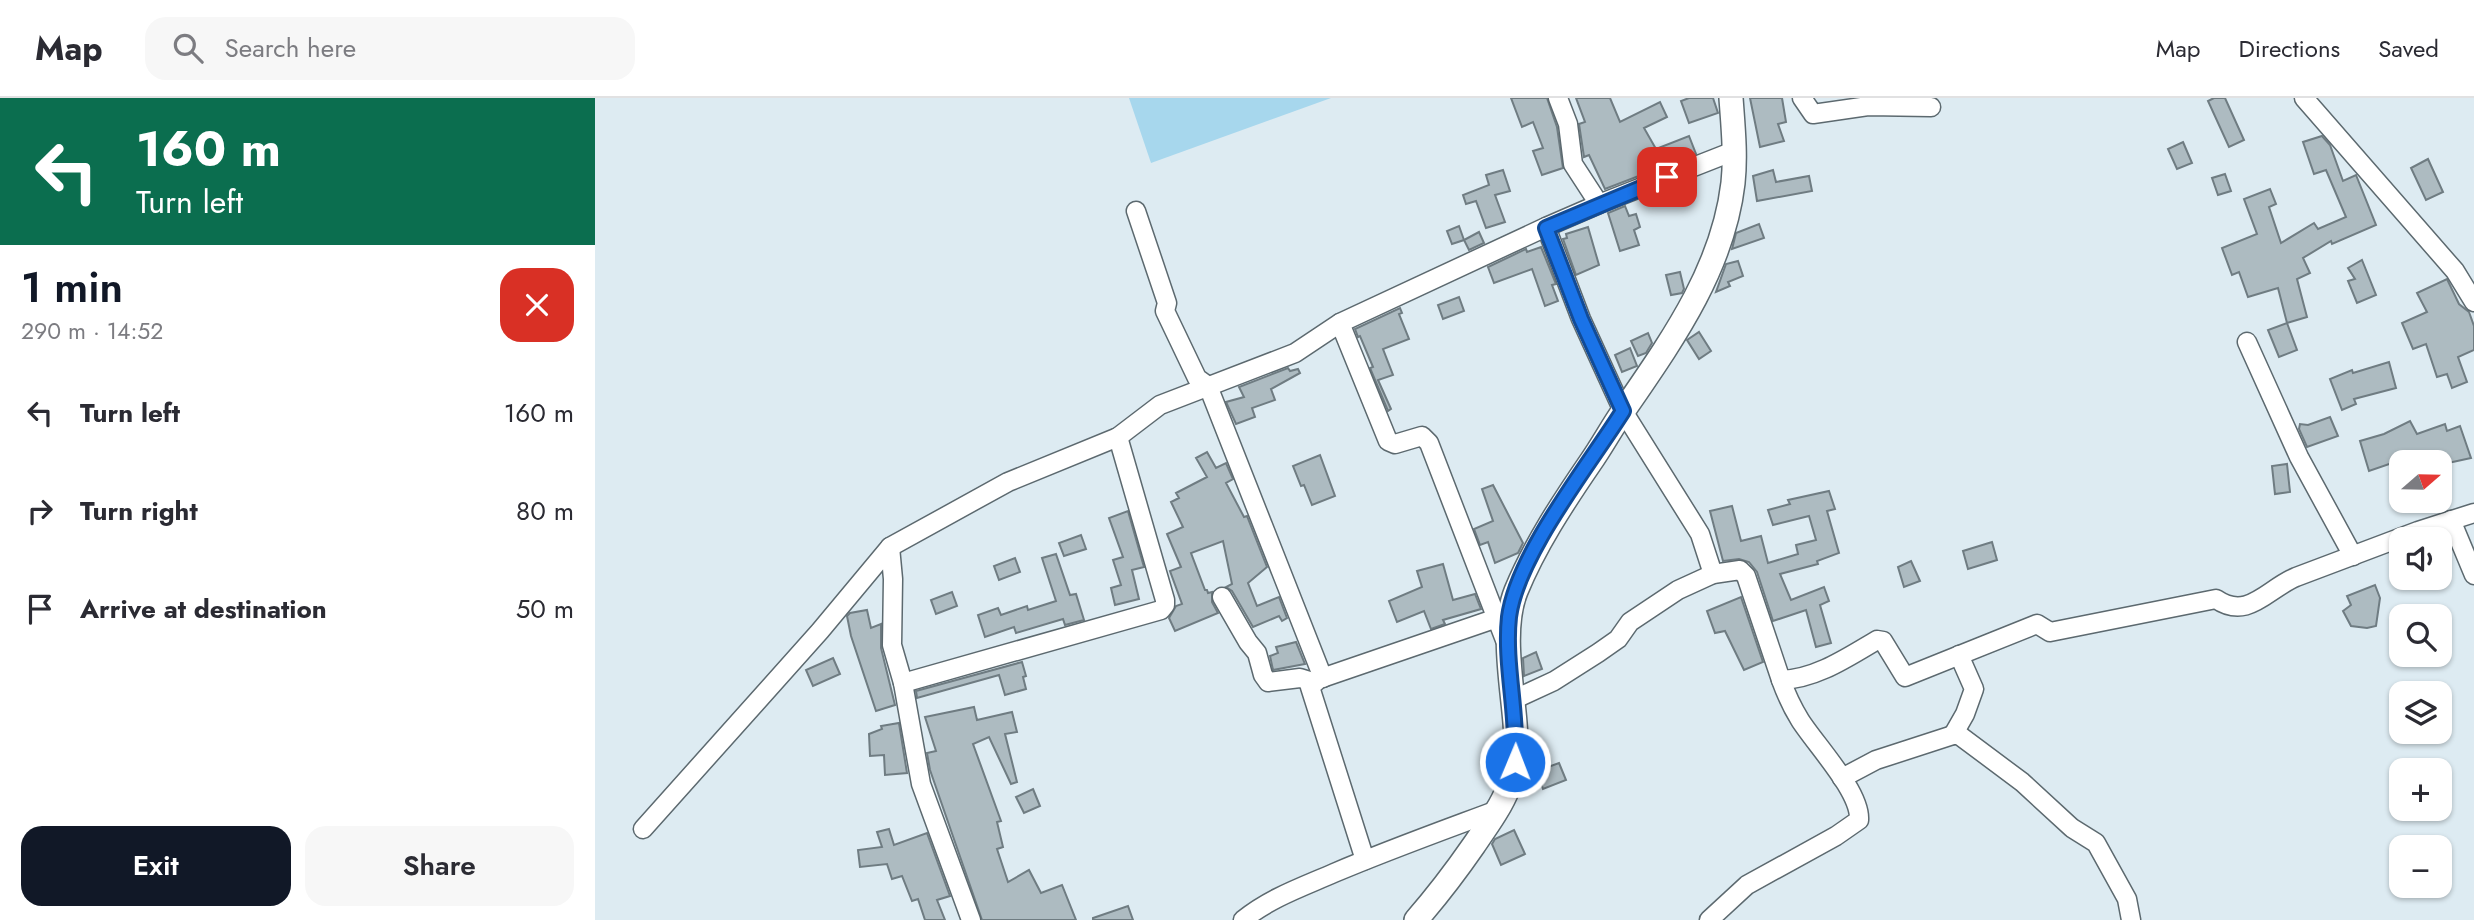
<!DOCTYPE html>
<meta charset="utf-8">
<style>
body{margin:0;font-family:Jost,sans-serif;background:#f7f7f7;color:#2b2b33;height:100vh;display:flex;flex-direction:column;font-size:26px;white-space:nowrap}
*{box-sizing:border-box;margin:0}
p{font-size:23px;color:#7c7c81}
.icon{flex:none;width:38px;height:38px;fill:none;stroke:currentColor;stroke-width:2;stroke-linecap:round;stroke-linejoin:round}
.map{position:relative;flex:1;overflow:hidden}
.drawer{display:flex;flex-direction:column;background:#fff;width:595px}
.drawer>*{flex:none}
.hud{background:#0b6e4f;color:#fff;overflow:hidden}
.needle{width:46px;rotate:70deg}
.buttons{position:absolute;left:1794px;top:352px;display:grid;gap:14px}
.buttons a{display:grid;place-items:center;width:63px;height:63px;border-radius:14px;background:#fff;box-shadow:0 2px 5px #0004;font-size:35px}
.pin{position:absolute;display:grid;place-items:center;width:60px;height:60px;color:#fff;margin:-30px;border-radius:14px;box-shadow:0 4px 10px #0006}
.me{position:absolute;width:77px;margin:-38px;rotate:1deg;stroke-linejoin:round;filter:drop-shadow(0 0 5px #0008)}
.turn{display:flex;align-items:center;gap:24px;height:147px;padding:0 21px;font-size:32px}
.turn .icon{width:91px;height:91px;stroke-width:2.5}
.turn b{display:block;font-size:49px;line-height:60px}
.round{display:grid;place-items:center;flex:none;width:74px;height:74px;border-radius:21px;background:#f7f7f7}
.headline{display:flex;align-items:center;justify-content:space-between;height:119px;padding:0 21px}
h1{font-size:42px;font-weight:600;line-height:52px;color:#111827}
.action{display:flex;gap:14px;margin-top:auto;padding:14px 21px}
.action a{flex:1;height:80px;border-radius:21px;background:#111827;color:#fff;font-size:28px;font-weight:600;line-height:80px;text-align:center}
.action a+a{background:#f7f7f7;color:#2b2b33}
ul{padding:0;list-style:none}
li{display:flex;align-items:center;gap:21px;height:98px;padding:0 21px}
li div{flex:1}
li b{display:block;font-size:26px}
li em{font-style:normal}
header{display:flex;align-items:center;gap:42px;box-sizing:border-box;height:98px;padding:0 35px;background:#fff;border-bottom:2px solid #e1e1e2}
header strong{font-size:33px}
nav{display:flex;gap:38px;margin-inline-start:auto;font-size:24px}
.search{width:490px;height:63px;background:#f7f7f7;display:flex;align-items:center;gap:18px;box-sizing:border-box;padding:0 24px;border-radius:21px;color:#7c7c81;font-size:26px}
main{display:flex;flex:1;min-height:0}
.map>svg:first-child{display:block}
</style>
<header>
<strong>Map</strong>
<div class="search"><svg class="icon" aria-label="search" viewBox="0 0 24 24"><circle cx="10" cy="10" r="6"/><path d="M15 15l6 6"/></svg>Search here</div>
<nav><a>Map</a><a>Directions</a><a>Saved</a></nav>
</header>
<main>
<section class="drawer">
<div class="hud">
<div class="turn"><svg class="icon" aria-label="left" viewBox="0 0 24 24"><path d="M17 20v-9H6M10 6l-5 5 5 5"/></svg><div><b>160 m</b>Turn left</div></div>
</div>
<div class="headline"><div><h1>1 min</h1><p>290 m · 14:52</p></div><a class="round" style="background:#d93025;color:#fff"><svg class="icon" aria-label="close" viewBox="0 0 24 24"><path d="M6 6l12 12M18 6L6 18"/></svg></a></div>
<ul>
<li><svg class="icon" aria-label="left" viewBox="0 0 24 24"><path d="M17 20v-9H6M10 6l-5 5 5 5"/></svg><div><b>Turn left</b></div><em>160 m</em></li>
<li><svg class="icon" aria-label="right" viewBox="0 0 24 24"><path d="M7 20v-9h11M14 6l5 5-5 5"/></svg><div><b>Turn right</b></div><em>80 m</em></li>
<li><svg class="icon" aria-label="arrive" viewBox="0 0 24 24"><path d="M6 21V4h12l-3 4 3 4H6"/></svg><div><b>Arrive at destination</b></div><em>50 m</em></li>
</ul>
<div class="action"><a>Exit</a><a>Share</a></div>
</section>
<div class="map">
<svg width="1879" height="822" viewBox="0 0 1879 822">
<rect width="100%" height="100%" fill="#ddebf2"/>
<polygon fill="#a7d7ed" points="534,0 736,0 556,65"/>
<g fill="#adbbc1" stroke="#6f7c82" stroke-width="2">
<polygon points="916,0 952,0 962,29 968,70 947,77 938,53 948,50 938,24 927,29"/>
<polygon points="981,0 1015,0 1025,24 1065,4 1072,19 1049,30 1061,51 1094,38 1101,56 1010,91 994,57 989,59 984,26 990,24"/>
<polygon points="1094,0 1118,0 1123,15 1094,25 1086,3"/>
<polygon points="1155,0 1187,0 1191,24 1183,26 1189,43 1165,49"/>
<polygon points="1619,0 1630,0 1649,42 1634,49 1613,3"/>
<polygon points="1727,38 1735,47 1748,83 1761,77 1781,127 1737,146 1736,143 1708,160 1715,175 1702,181 1712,219 1692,225 1683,190 1653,199 1644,174 1637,177 1627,150 1662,136 1649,101 1675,91 1681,106 1674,109 1686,145 1719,125 1723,131 1751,119 1731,72 1719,76 1708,44"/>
<polygon points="1588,44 1597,65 1582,71 1573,51"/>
<polygon points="1833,61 1848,94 1831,102 1816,70"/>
<polygon points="908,72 915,93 900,97 910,124 891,130 881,103 871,106 868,97 894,87 891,77"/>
<polygon points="1178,72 1181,84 1214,78 1217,93 1162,103 1158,78"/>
<polygon points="1630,76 1636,93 1623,97 1617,80"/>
<polygon points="1030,108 1034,118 1041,116 1045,129 1039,132 1044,147 1025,153 1013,115"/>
<polygon points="1164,126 1169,140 1137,151 1141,135"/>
<polygon points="864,128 869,142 857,146 852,133"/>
<polygon points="993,129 1004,167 981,177 968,141 972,140 971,136"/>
<polygon points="884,134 889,145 874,152 869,142"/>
<polygon points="946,149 961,186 957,187 963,203 950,208 937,171 899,185 893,169 931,151 932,154"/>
<polygon points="1767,162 1781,197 1762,205 1753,183 1760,181 1753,170"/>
<polygon points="1143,163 1148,178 1133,184 1135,188 1121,194 1131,166"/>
<polygon points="1085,174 1089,191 1087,195 1076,197 1071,177"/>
<polygon points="1852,181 1864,206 1874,214 1879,228 1879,252 1863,259 1872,284 1857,290 1852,276 1842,279 1831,246 1818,251 1807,225 1832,214 1822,195"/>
<polygon points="864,199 869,213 848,221 843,207"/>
<polygon points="805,210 807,215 804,216 814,241 788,251 798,277 783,282 796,311 793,313 775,270 778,269 765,238 763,239 760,231"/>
<polygon points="1692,225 1702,252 1684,259 1673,232"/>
<polygon points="1104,234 1116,253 1104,261 1092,242"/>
<polygon points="1053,235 1057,245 1051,255 1043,258 1036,243"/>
<polygon points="1035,250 1042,268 1027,274 1020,257"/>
<polygon points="1794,264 1801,290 1759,301 1761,306 1747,312 1735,281 1757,272 1758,275"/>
<polygon points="693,270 695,273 703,271 705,275 676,291 680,302 657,310 660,319 641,326 631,304 649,299 644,289"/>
<polygon points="1735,319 1743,338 1712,349 1704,331 1705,326 1713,327"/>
<polygon points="1815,323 1822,336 1850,326 1852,333 1865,328 1876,360 1844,367 1844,364 1800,364 1774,373 1765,343 1789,336"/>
<polygon points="612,354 621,370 631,365 638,381 631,385 649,419 652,418 672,469 653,485 662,508 684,499 692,520 687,523 684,518 658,529 637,493 631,489 637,486 628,443 596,455 610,492 612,492 613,495 617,494 617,504 623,515 580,533 574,520 581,508 587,506 575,473 586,469 572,436 588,429 576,404 584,400 581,395 612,379 601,360"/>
<polygon points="725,357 740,398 717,407 709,387 706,388 698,368"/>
<polygon points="1692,366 1695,394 1680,396 1677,368"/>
<polygon points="898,387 928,445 923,455 900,465 893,444 885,447 879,431 898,423 887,391"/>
<polygon points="1234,393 1240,411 1232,413 1244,455 1222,463 1223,466 1185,476 1196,502 1229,489 1234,503 1225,507 1236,545 1221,549 1211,512 1178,523 1162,474 1154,464 1144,461 1128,463 1115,413 1137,408 1146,443 1166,438 1173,465 1203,456 1201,447 1221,442 1214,418 1178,427 1173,412 1195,406 1193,402"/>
<polygon points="533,413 549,469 537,472 544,501 520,507 516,490 526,487 518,462 528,459 514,420"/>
<polygon points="486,437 491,451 469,458 464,445"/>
<polygon points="1397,444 1402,462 1373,471 1368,453"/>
<polygon points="461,456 475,497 481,496 489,522 470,527 468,521 421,535 419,529 390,539 383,517 403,510 406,517 432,508 433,512 461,503 447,460"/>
<polygon points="420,460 425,474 404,482 399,468"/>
<polygon points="1316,463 1325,483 1309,489 1303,469"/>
<polygon points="848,466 858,502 880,496 886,511 848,522 850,526 836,531 829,513 802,524 794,503 827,489 822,473"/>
<polygon points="1780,487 1785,500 1781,528 1772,530 1756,528 1748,513 1756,507 1752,498"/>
<polygon points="357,494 362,508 341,516 336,502"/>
<polygon points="1146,499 1168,564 1149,572 1130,533 1120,535 1112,513"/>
<polygon points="272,512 276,530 286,526 286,550 300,607 281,613 256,538 252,518 255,515"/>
<polygon points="701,544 710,566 678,572 675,558 683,555 681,549"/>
<polygon points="941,554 947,571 929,578 928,560"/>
<polygon points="238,560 245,576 218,588 211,572"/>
<polygon points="427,564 431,578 428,579 431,591 410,597 404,577 322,600 321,593"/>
<polygon points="379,609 382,622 417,614 422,634 410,636 422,684 416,686 394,639 378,646 406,723 402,724 408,749 402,751 413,784 434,772 446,795 467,787 481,822 387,822 335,672 332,655 341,653 330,619"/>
<polygon points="304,625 312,675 290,677 289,657 275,658 274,636 287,631 286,628"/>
<polygon points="964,665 971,682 948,691 942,673"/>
<polygon points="438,691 445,708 429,715 421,699"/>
<polygon points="294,731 299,747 332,735 355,798 342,802 350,822 330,822 323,801 317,803 307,778 297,781 292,766 265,769 263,752 287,749 282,734"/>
<polygon points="919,732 930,756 906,767 897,746 900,741"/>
<polygon points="533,808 538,822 498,822 498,820"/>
</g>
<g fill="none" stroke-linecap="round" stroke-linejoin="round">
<g stroke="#5c696f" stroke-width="21">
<g id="minor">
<polyline points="963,0 973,26 978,66 1004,106"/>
<polyline points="1207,0 1218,16 1273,8 1336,9"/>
<polyline points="1709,0 1860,173 1879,204"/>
<polyline points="541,113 572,205 570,213 602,280 613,288 728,580"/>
<polyline points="951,129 986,221 1028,313 1105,436 1118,476"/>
<polyline points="745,225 793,343 800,346 827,338 834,345 910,542"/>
<polyline points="1652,244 1704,359 1758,458"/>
<polyline points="1856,422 1879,477"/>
<polyline points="295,449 298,481 297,547 308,585 326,686 376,822"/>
<polyline points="627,499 653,544 662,555 668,577 673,584 705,580 718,584"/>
<polyline points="308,585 566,512 570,507 570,502 523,339"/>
<path d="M918 602 959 583 1003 555 1023 541 1035 524 1083 492 1118 476 1145 472 1151 478 1186 582C1221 581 1253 559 1282 542L1288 543 1310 579 1442 526 1455 534 1621 501C1653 523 1672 491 1701 479L1823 433 1879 415"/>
<polyline points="1358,637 1370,616 1379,591 1364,557"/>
<polyline points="1247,680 1281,662 1358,637 1364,637 1427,684 1477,730 1501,745 1532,801 1536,822"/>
<polyline points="48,731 225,533 295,449 413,384 523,339 565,307 700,255 745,225 951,129 1004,106 1139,53"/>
<polyline points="770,762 715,589 724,581 902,520"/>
<path d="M648 822C675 800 707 789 739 775 793 752 849 732 905 711"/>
<path d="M1114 822 1152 787 1241 738 1264 722C1266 694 1220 646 1205 622 1197 609 1191 596 1186 582"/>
</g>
</g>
<g stroke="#5c696f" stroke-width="26">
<path id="tertiary" d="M821 822C842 798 861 773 879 747 910 702 925 682 920 625 917 586 906 530 921 493 940 447 967 406 995 365 1007 348 1017 329 1029 312 1077 242 1128 171 1138 85 1141 57 1138 28 1136 0"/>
</g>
<use href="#minor" stroke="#fff" stroke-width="18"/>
<use href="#tertiary" stroke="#fff" stroke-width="23"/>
</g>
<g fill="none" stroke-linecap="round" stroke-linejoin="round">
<g stroke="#114b97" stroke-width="18">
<path id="route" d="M920 664C923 616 909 565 914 519 922 457 994 367 1028 313L986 221 951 130 1072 79"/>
</g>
<use href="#route" stroke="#1a73e8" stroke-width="12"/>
</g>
</svg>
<div class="buttons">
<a><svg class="needle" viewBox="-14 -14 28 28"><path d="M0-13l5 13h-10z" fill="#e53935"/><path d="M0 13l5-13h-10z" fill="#7c7c81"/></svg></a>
<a><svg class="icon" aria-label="sound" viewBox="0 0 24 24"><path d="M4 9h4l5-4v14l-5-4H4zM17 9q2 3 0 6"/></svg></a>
<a><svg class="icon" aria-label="search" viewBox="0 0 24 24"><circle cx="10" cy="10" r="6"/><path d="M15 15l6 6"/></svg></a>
<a><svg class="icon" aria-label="layers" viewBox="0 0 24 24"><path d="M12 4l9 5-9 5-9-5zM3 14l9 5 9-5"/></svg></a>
<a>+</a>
<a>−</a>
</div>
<div class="pin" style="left:1072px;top:79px;background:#d93025"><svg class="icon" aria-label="arrive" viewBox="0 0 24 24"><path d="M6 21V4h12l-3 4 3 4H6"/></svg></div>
<svg class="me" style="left:920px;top:664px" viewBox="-20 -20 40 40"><circle r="17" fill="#1a73e8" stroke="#fff" stroke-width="3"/><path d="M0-11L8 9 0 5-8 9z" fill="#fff"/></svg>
</div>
</main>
